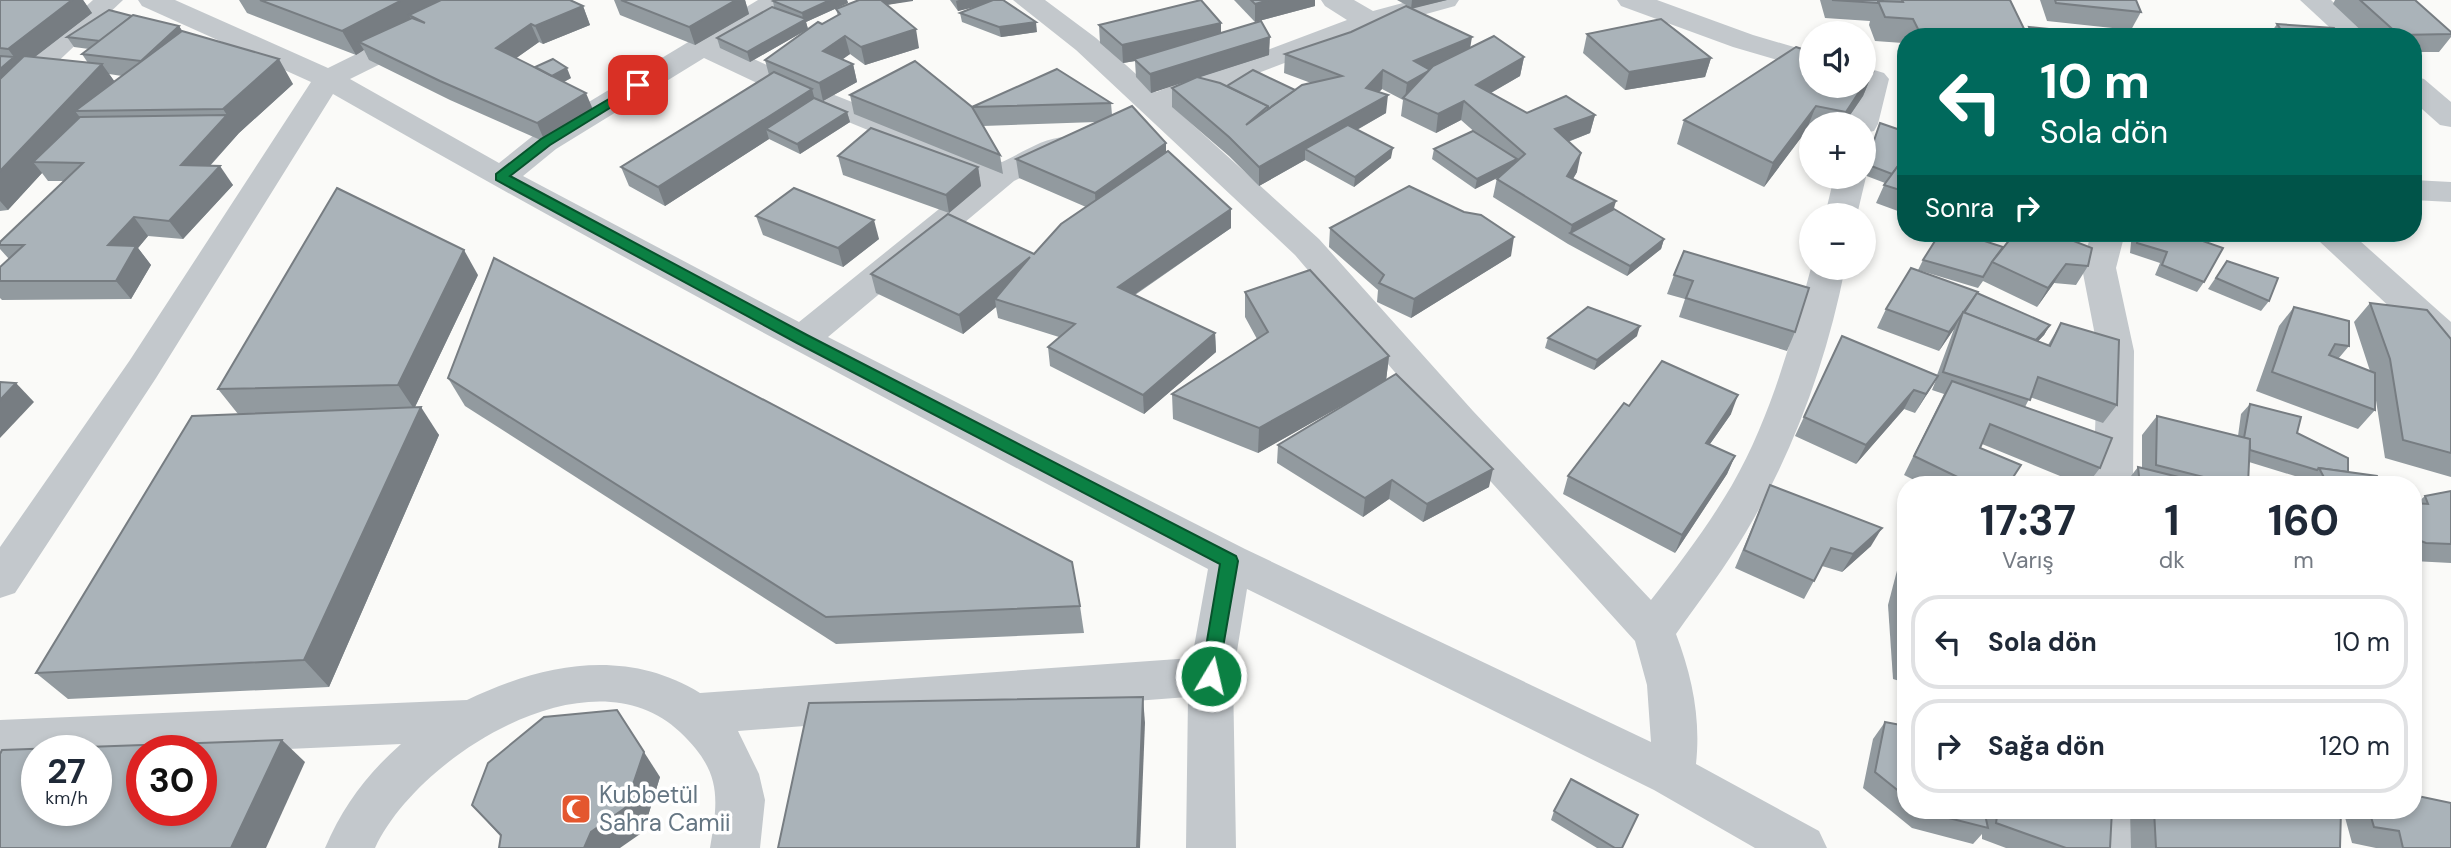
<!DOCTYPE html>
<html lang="tr">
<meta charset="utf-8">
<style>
body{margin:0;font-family:"DM Sans",sans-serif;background:#f6f6f7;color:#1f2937;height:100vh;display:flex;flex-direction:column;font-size:26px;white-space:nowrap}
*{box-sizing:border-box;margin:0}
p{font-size:23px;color:#747a83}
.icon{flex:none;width:38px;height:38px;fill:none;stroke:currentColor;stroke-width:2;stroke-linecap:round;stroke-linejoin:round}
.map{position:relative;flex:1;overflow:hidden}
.drawer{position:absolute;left:1897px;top:476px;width:525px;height:343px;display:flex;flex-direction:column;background:#fff;border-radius:28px;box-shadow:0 4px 10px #0003}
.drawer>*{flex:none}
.hud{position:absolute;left:1897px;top:28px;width:525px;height:214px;border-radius:28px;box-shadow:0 4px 10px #0003;background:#00695c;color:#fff;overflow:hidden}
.buttons{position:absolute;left:1799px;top:21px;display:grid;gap:14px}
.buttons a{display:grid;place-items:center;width:77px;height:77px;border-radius:50%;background:#fff;box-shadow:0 4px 10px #0003;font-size:35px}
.speed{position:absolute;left:21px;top:735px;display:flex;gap:14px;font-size:35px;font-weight:700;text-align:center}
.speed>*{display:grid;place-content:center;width:91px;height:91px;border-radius:50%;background:#fff;box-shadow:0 4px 10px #0003;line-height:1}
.speed small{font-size:18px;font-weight:400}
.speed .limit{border:10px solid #d22;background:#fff;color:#111}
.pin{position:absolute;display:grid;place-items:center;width:60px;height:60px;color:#fff;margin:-30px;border-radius:14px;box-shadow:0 4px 10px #0006}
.me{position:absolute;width:77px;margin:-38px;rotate:9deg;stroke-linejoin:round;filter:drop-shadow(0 0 5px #0008)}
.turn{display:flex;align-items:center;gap:24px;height:147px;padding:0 28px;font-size:32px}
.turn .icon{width:91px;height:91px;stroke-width:2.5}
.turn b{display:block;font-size:49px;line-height:60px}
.then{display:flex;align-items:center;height:66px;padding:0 28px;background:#0003;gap:14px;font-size:26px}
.eta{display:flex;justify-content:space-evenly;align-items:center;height:119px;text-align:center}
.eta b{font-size:42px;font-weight:700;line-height:49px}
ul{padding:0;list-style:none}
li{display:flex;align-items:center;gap:21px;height:94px;margin:0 14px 10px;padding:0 14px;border:4px solid #e0e1e3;border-radius:28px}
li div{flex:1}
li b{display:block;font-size:26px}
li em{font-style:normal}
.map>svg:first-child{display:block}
</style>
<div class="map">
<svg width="2451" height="848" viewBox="0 0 2451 848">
<rect width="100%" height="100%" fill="#fafaf8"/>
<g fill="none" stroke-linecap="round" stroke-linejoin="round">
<g fill="#c3c8cc" fill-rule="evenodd">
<polygon points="93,0 123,0 11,106 0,109 0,84"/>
<path d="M138 0H175L328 68 466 0H502L498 6 350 79 499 163 534 135 758 0H792L788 6 724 45 807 84 1002 162C1024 152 1051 132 1075 138L1080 145 1075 152 1014 181 828 337 1245 549 1651 742 1647 685 1635 641 1445 431 1295 255 1076 50 1013 0H1045L1096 38 1156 92 1347 20 1325 6 1321 0H1354L1373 11 1414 0H1459L1455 6 1379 27 1172 106 1319 239 1473 411 1651 600C1680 563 1708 526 1732 485 1770 419 1791 342 1811 268H1845C1827 360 1794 451 1746 532 1725 568 1700 600 1676 634 1692 676 1701 718 1696 764L1819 831 1827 848H1755L1654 790 1247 589 1233 676 1236 848H1186L1188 697 738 731 759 774 765 800 760 848H710C719 796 721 771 680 732 591 647 417 757 375 848H325C343 806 367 774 401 744L201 753 142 751V755L96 758V751H37V760L0 762V720L467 700C542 664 625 647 700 693L1192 658 1208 569C914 414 621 259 333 94L156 378 15 593 0 598V547L130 360 311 82 142 6ZM704 58 785 96 980 176 799 322 523 176 556 149Z"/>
<polygon points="1617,0 1657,0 1753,35 1811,52 1811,70 1733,47 1621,6"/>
<polygon points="2300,0 2331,0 2371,37 2340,37"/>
<polygon points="1874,70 1884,73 1889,79 1878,124 1874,131 1864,133 1864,124 1848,124 1857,86 1864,86 1864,73"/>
<polygon points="2413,76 2424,79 2451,102 2451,127 2440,125 2413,101"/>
<polygon points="1864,173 1866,177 1857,215 1825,215 1834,177 1864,177"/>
<polygon points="2413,180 2451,182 2451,202 2413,200"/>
<polygon points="2091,233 2125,233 2116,268 2134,351 2133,485 2093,485 2098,351 2082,268"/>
<polygon points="2314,233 2351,233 2451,322 2451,356 2438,352 2319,241"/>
<polygon points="2089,810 2137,810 2139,848 2089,848"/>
</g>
</g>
<g fill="#929a9f" fill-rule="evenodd">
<path d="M0 0H83L92 13 34 57 88 63 82 54 89 49 74 47 67 37 132 16 179 26 182 31 293 84 239 133 210 166 233 185 183 239 148 236 138 248 151 265 131 299 2 300 0 298V267L9 259 0 249V242L64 181H48L42 173 8 210 0 211ZM109 74 122 76 114 81Z"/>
<polygon points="239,0 439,0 583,6 590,25 543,44 539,42 516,58 535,67 571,78 564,82 594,112 545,142 450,100 369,60 364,50 356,55 247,13"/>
<polygon points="614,0 745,0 749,14 695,45 620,15"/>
<polygon points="775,0 847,0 848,3 806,22 808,29 750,62 720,48 717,38 774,7 773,1"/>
<polygon points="859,0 913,0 886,5 919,48 865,65 850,54 842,59 853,64 857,82 823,101 814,97 847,112 850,122 800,154 769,139 665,206 629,186 621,167 769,75 765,60 822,24 838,16 836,9"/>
<polygon points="950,0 1003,0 1037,32 1001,37 962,22 960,13 976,6 958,11"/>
<polygon points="1234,0 1315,0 1315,6 1255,22"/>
<polygon points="1397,0 1447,0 1412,8 1470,48 1524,57 1520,76 1491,93 1527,113 1595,115 1590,133 1568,142 1577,172 1573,179 1614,209 1664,239 1661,249 1627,276 1568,244 1493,197 1497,178 1475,189 1432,159 1434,149 1478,135 1461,120 1436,133 1401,116 1403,100 1382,89 1379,92 1386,113 1357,130 1391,158 1354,187 1305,160 1259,186 1229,156 1172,107 1172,88 1186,81 1151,93 1136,77 1135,61 1123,63 1100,43 1099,25 1221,23 1221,33 1269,55 1199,77 1227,86 1295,90 1311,83 1284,73 1285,54 1351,32 1408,6"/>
<polygon points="1820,0 2010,0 2026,33 2029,27 2098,37 1906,37 1906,49 1903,43 1875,41 1869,25 1870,21 1825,18"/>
<polygon points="2040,0 2136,0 2141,12 2131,30 2047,21"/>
<polygon points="2335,0 2415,0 2451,32 2451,37 2439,52 2413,52 2413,37 2368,37 2333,4"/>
<polygon points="2277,24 2341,37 2272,37 2270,34"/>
<polygon points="1587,34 1711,58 1705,77 1625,90 1583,53"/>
<polygon points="1873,72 1863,96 1844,124 1811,124 1811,132 1806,131 1764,187 1677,144 1684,120"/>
<polygon points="850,95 972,107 1111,103 1112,115 1166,143 1166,152 1231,228 1135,295 1215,333 1216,352 1144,414 1050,366 1048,347 1059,337 998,318 996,307 963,334 876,293 871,274 1034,254 1086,207 1019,178 1016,159 1096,122 983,126 1000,155 1003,174 854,114"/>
<polygon points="1880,123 1906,132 1906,214 1876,203 1885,183 1864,175 1864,168"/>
<polygon points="838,156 978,167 981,186 949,213 843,175"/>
<polygon points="756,216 879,239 843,267 763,235"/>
<polygon points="1330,228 1511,256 1411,318 1377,302 1378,290 1329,247"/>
<polygon points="2015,233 2085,233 2079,243 2088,266 2076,285 2054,283 2037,307 1983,281 1978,288 1918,270 1923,260 2003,247"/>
<polygon points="2132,233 2180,233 2204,282 2197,292 2155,275 2160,263 2130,253"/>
<polygon points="1684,251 1795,332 1787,351 1679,317 1685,299 1667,294 1674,275"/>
<polygon points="2227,261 2269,301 2261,311 2208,289"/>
<polygon points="478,275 415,407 439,435 329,687 68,699 36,673 275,413 238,414 218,389"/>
<polygon points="1245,292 1389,356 1386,380 1489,487 1423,522 1389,499 1363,517 1277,463 1278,445 1355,398 1258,453 1173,419 1172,394 1257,339 1245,317"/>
<polygon points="1977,293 2050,325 2044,335 2038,341 2048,345 2061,323 2117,405 2103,423 2030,397 2025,407 2100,468 2087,485 2082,485 1982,444 1980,448 2008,485 1924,485 1904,475 1944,394 1932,390 1936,380 1915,413 1904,409 1856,464 1795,436 1842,336 1937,375 1954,329 1939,351 1877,328 1886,309"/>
<polygon points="2370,303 2451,339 2451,477 2385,458 2375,394 2375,410 2358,429 2256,391 2279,326 2294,307 2349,346 2338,359 2370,371 2354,322"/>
<polygon points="1637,336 1594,370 1545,348 1548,338"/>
<polygon points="448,378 1080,606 1084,633 836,644 465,406"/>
<polygon points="2250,404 2297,433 2348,472 2382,485 2303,485 2308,480 2249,462 2248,485 2124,485 2138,467 2142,468 2142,435 2157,416 2238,436 2241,414"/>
<polygon points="1629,406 1731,414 1710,444 1735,456 1727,474 1675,553 1563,494 1568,476"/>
<polygon points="1770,485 1871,546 1842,572 1822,566 1804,599 1735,568"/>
<polygon points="2451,491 2451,563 2413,561 2413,503 2417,503 2425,496"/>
<polygon points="1906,536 1906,683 1893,679 1888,605"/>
<polygon points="1885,722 1906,726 1906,810 1984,810 1985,816 1986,810 2112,810 2110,848 2006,848 1982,839 1982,834 1973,844 1912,828 1863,788 1873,739"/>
<polygon points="660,777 643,832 501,837 472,805"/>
<polygon points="2130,810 2341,810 2340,848 2131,848"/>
<polygon points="2343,810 2413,810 2451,848 2376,848 2352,843"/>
<polygon points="1554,811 1622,848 1597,848 1551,820"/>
</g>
<g fill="#777d82">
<polygon points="72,0 83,0 92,13 22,67 0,100 0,69 14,57 8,49"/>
<polygon points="402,0 439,0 443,8 409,15 414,24 359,42 364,50 356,55 342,31"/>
<polygon points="727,0 745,0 749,14 695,45 689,27"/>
<polygon points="830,0 847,0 848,3 806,22 808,29 750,62 747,52 803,20 802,13"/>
<polygon points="879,0 913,0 913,1 880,6"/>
<polygon points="959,0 997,0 997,2 958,11 956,1"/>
<polygon points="1269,0 1315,0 1315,6 1255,22 1255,4"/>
<polygon points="1412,0 1447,0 1411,9"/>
<polygon points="583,6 590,25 543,44 535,26"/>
<polygon points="1036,22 1037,32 1001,37 999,27"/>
<polygon points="1221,23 1221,41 1134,59 1135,61 1123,63 1122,45"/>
<polygon points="531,24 539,42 505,66 496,48"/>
<polygon points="179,26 191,44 143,61"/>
<polygon points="916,29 919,48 865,65 861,47"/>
<polygon points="845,36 850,54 828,70 823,51"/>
<polygon points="1270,37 1269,55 1151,93 1150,74"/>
<polygon points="1472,37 1469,55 1405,98 1407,83 1414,61"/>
<polygon points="1524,57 1520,76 1473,103 1476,85"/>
<polygon points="1711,58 1705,77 1625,90 1629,72"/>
<polygon points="279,59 293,84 239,133 194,183 181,165 227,115 223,109"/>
<polygon points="102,64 120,89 75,111 86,125 33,162 42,173 8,210 0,201 0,171"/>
<polygon points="853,64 857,82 823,101 819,83"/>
<polygon points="567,68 571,78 550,89 546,79"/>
<polygon points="1383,70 1382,89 1365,106 1366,88"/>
<polygon points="1873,72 1863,96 1844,124 1841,124 1846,112"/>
<polygon points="812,89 817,108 766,129 769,139 665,206 658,187"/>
<polygon points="586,93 594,112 545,142 537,123"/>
<polygon points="1388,95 1386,113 1314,154 1305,149 1305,160 1259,186 1259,167"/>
<polygon points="1464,101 1461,120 1436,133 1438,114"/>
<polygon points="1816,106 1806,131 1764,187 1773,163"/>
<polygon points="847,112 850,122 800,154 797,144"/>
<polygon points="1595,115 1590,133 1551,148 1555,129"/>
<polygon points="1166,143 1166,162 1096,212 1095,193"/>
<polygon points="1393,148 1391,158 1354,187 1355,177"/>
<polygon points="1581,153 1577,172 1563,195 1567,176"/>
<polygon points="1517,159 1515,169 1475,189 1477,179"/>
<polygon points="220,166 233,185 183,239 169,221"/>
<polygon points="978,167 981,186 949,213 946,195"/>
<polygon points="1616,201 1611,219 1570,233 1572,225"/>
<polygon points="1231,209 1231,228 1119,305 1118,287"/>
<polygon points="134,217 148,236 138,248 151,265 131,299 116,281 108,245"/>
<polygon points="874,220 879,239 843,267 838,248"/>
<polygon points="1514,237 1511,256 1411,318 1414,299"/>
<polygon points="1664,239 1661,249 1627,276 1630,266"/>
<polygon points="464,250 478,275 414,409 398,385"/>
<polygon points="1030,257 995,299 996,307 963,334 959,315"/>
<polygon points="2066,264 2054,283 2037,307 2048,288"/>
<polygon points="1978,292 1967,310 1963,312 1954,329 1939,351 1949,332"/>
<polygon points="2050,325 2044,335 2022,358 2028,348"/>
<polygon points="1640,326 1637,336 1594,370 1597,360"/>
<polygon points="1215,333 1216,352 1144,414 1143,395"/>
<polygon points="1389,356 1386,381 1258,453 1259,428"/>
<polygon points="1938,376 1927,394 1915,413 1926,394"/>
<polygon points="16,383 34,402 0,438 0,400"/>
<polygon points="1914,390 1904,409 1856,464 1866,445"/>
<polygon points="1738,395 1731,414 1698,461 1706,443"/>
<polygon points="421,407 439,435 329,687 304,660"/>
<polygon points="1735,456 1727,474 1675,553 1682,535"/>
<polygon points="1493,469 1489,487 1423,522 1427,504"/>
<polygon points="1392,480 1389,499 1363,517 1365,498"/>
<polygon points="1882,528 1871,546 1842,572 1853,554"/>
<polygon points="1143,697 1145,723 1140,848 1137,848"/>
<polygon points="617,710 660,777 643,832 620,848 584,848"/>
<polygon points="282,740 305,762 266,848 231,848"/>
</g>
<g fill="#aab3b9" stroke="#777d82" stroke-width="2" fill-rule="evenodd">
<polygon points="0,0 72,0 8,49 0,48"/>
<polygon points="260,0 402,0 342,31"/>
<polygon points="441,0 570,0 583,6 535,26 531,24 496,48 586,93 537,123 440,81 359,42 412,18 425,23 409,15"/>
<polygon points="621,0 736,0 689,27"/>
<polygon points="775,0 830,0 802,13 773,1"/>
<polygon points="859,0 881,0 916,29 861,47 845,36 823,51 853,64 819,83 765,60 818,22 822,24 840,14 836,9"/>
<polygon points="993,0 1003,0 1036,22 999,27 960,13"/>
<polygon points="1201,0 1221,23 1122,45 1099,25"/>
<polygon points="1251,0 1269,0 1255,4"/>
<polygon points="1832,0 1883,0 1883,1 1878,1 1878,3"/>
<polygon points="1902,0 2010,0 2028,37 1922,37 1913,19 1885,17 1878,1 1903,2"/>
<polygon points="2055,0 2136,0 2141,12 2056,3"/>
<polygon points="2360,0 2415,0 2451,32 2451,34 2399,35"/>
<polygon points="1406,6 1472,37 1414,61 1430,70 1407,83 1383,70 1366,88 1388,95 1259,167 1229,137 1172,88 1197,77 1220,83 1268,106 1246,125 1302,85 1342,76 1285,54 1351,32"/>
<polygon points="772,7 806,19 747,52 717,38"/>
<polygon points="109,10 132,16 100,41 67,37"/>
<polygon points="133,15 179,26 141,61 82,54"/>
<polygon points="1661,19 1711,58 1629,72 1587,34"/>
<polygon points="1261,21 1270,37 1150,74 1134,59"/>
<polygon points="2277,24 2334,28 2341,37 2286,37"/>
<polygon points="2029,27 2097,34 2098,37 2033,37"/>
<polygon points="182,31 279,59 223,109 75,111"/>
<polygon points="1494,36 1524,57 1476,85 1527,113 1566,96 1595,115 1555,129 1581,153 1567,176 1616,201 1572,225 1497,179 1525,154 1464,101 1438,114 1403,98 1433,66"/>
<polygon points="1796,47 1811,52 1811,86 1863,86 1846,112 1816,106 1773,163 1684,120"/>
<polygon points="0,56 14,57 0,69"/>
<polygon points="24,56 102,64 0,171 0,79"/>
<polygon points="553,59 567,68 552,76 535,67"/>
<polygon points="915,61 972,107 1000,155 850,95"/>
<polygon points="1057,69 1111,103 972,107"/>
<polygon points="1864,69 1873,72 1864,85"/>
<polygon points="1253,70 1295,90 1268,109 1268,106 1227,86"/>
<polygon points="774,72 812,89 658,187 621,167"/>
<polygon points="814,98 847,112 797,144 766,129"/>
<polygon points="1132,106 1166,143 1095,193 1016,159"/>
<polygon points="227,115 181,165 220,166 169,221 134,217 108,245 136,246 116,281 0,281 0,267 24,245 0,245 0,242 83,163 33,162 80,117"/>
<polygon points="1880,123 1906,132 1906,155 1892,174 1866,164"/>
<polygon points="1348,125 1393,148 1355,177 1305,149"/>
<polygon points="871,128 978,167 946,195 838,156"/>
<polygon points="1473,131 1517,159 1477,179 1434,149"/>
<polygon points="1168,151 1231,209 1118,287 1215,333 1143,395 1048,347 1075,324 995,299 1030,257 959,315 871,274 948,214 1034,254 1061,224"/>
<polygon points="1906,155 1906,192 1884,185"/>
<polygon points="1409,186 1464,212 1481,215 1514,237 1414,299 1379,283 1384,275 1330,228"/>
<polygon points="337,188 464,250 398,385 218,389"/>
<polygon points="794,188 874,220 838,248 756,216"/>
<polygon points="1614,209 1664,239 1630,266 1570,233"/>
<polygon points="1940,233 1960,233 2003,247 1992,262 1983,277 1923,260"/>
<polygon points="2015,233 2053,233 2092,248 2088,266 2066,264 2048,288 1992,262"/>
<polygon points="2138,233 2180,233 2223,248 2204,282 2162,265 2167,252 2137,243"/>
<polygon points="1684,251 1809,288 1795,332 1686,298 1693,281 1674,275"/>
<polygon points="494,258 1072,562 1080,606 826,617 448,378"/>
<polygon points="2227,261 2278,278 2269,301 2216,278"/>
<polygon points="1911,268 1978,292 1949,332 1886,309"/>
<polygon points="1310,270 1389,356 1259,428 1172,394 1268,332 1245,292"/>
<polygon points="1977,293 2050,325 2036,340 1964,313"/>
<polygon points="2370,303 2427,310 2451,339 2451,453 2403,440 2390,359"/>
<polygon points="1588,307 1640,326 1597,360 1548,338"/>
<polygon points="2294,307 2349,321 2349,346 2335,344 2329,355 2375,373 2375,410 2272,372"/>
<polygon points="1963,312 2050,346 2061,323 2119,340 2117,405 2038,377 2030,400 1943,372"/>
<polygon points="1842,336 1938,376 1926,394 1914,390 1866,445 1804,417"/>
<polygon points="1662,361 1738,395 1706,443 1735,456 1682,535 1568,476 1624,403 1629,406"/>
<polygon points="1396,374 1493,469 1427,504 1392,480 1365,498 1278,445"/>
<polygon points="1952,381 2112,438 2100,468 1990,424 1980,448 2021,465 2008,485 1974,485 1914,456"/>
<polygon points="0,382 16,383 0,400"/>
<polygon points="2250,404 2301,417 2297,433 2348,458 2348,472 2319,468 2317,470 2250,450 2250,439 2244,438"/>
<polygon points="421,407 304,660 36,673 192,416"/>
<polygon points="2157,416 2250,439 2248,485 2235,485 2156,465"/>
<polygon points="2138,467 2211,485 2140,485"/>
<polygon points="2319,468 2377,476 2382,485 2328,485"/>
<polygon points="1770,485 1882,528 1853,554 1831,548 1814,581 1744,550"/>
<polygon points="2451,491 2451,544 2426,543 2413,538 2413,503 2428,504 2425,496"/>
<polygon points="1906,571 1906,614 1903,582"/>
<polygon points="1143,697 1137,848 778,848 809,703"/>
<polygon points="617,710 644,752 625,808 591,832 584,848 499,848 501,835 472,805 488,763 544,717"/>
<polygon points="1885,722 1906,726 1906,797 1875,772"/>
<path d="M282 740 231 848H0V754L2 750ZM37 751H96V810H37ZM142 751H201V810H142Z"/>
<polygon points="1571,779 1638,815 1622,848 1615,848 1554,811"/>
<polygon points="2413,795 2451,803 2451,848 2403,848 2399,831 2374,827 2369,810 2413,810"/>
<polygon points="1923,810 1984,810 1988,828 1925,812"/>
<polygon points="1998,810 2112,810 2110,848 2066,848 1996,823"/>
<polygon points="2154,810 2341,810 2340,848 2156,848"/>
</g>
<polygon fill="#0b8043" stroke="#07532c" stroke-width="2" points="638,82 644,85 642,88 550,145 510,176 807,335 1236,556 1238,561 1217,682 1211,684 1204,682 1201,676 1220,564 797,343 496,180 496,174 541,139"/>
<defs>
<g id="mosque-square" transform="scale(1.575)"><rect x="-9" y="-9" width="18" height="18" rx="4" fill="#e4572e" stroke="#fff"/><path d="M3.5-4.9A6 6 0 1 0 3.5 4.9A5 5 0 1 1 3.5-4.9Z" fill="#fff"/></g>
</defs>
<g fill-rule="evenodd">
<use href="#mosque-square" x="576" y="809"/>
</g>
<g text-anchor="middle" stroke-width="7" stroke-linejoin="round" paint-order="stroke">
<g font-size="24" fill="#657683" stroke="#fff" text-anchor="start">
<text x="599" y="803">Kubbetül<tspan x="599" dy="28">Sahra Camii</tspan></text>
</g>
</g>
</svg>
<div class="buttons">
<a><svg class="icon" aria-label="sound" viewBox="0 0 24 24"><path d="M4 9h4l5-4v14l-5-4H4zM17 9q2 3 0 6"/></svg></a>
<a>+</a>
<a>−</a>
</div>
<div class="speed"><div>27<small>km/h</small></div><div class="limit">30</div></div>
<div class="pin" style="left:638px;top:85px;background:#d93025"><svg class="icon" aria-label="arrive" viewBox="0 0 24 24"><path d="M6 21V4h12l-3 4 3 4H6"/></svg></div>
<svg class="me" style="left:1211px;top:676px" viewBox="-20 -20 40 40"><circle r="17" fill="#0b8043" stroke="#fff" stroke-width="3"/><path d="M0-11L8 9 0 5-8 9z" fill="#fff"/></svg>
<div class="hud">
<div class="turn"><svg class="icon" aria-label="left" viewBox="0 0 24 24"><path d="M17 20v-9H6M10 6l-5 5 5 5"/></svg><div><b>10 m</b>Sola dön</div></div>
<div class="then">Sonra<svg class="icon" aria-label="right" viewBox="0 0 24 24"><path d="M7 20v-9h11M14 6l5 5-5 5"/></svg></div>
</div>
<section class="drawer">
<div class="eta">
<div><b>17:37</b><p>Varış</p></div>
<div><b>1</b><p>dk</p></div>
<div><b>160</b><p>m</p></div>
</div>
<ul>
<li><svg class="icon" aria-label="left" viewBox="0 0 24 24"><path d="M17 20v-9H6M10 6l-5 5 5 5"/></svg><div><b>Sola dön</b></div><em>10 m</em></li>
<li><svg class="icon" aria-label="right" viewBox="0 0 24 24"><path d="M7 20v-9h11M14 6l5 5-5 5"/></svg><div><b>Sağa dön</b></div><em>120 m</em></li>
</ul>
</section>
</div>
